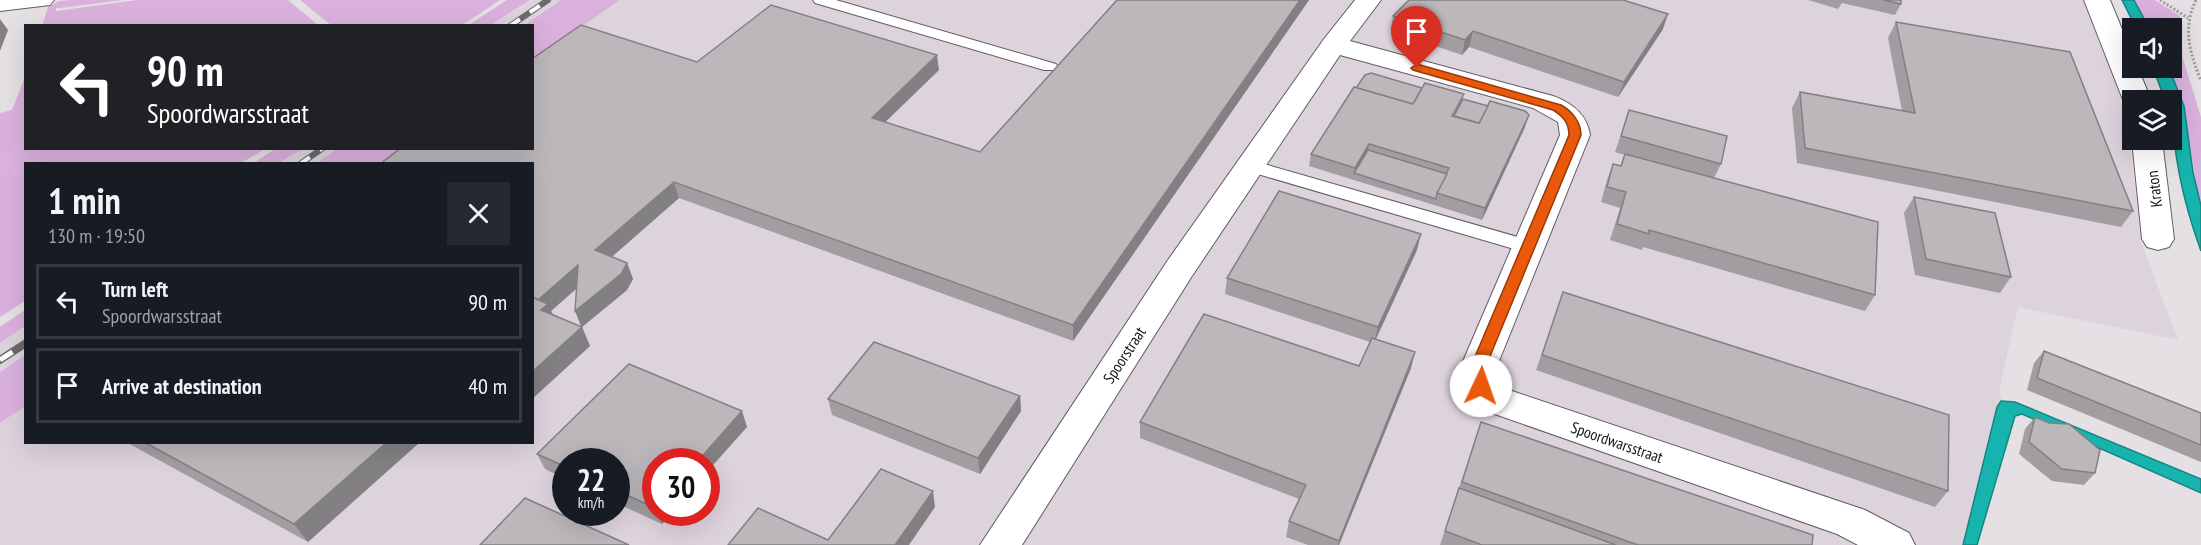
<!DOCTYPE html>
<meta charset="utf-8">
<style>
body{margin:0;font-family:"PT Sans Narrow",sans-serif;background:#242831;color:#f1f3f6;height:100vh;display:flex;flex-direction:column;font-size:22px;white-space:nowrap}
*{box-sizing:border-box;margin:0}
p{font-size:20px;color:#9ea1a6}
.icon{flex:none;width:33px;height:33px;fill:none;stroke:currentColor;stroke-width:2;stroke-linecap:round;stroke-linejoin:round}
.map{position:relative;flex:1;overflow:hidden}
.details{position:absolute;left:24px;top:162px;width:510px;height:282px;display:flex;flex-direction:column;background:#171b24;border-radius:0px;box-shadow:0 6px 24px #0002}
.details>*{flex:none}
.hud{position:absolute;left:24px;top:24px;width:510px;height:126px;border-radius:0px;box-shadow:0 6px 24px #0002;background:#202124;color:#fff;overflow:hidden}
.fabs{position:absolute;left:2122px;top:18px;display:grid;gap:12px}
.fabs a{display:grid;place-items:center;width:60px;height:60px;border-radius:0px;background:#171b24;box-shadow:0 6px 24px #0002;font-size:30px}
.speed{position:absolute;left:552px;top:448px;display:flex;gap:12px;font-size:30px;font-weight:700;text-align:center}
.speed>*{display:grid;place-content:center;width:78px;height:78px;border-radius:50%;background:#171b24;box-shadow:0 6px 24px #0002;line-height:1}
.speed small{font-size:15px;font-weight:400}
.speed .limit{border:9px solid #d22;background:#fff;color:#111}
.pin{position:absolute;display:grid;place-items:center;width:51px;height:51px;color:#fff;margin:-62px -26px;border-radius:50% 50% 50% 0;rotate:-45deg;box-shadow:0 0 6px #0007}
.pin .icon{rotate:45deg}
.me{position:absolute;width:66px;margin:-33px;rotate:3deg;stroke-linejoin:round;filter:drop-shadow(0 0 4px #0008)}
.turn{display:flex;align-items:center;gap:21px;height:126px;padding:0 24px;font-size:27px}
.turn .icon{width:78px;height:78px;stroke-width:2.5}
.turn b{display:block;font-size:42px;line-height:51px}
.round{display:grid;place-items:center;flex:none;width:63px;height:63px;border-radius:0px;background:#242831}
.headline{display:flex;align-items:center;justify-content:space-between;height:102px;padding:0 24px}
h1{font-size:36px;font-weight:600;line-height:45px}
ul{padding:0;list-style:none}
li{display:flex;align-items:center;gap:18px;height:75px;margin:0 12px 9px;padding:0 12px;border:3px solid #363941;border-radius:0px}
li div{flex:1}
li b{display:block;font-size:22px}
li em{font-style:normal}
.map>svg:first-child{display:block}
</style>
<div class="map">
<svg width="2201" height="545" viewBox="0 0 2201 545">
<rect width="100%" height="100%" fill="#e4e0e4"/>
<g fill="#ddd3dd" fill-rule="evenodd">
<polygon points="531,0 561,0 523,25 491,26"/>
<path d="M588 0H2087L2107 54 2128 125 2141 242 2178 340 2018 307 1999 391 2005 413 1971 545H0V392L25 376 26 442H532V164L348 163 370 149 532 148ZM566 462H616V513H566ZM656 462H706V513H656Z"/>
<polygon points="303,149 337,149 315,163 279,164"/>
<polygon points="25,326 25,355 0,372 0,343"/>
</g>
<g fill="#dab1dd">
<polygon points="71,0 123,0 61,8 56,8 56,11 137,0 288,0 318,25 42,26 48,7 59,1"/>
<polygon points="300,0 500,0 461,26 331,25"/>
<polygon points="507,0 530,0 491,25 467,26"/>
<polygon points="561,0 620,0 533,60 532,26 523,26"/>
<path d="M2134 0H2155L2180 16 2176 36 2201 117V206C2190 160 2190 110 2169 68H2172V28H2149Z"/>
<polygon points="25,77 26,148 265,149 241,163 26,164 25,301 0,317 0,113 12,110"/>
<polygon points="275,149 303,149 279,163 252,164"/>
<polygon points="337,149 402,149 379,163 315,164"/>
<polygon points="25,310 25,326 0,343 0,327"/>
<polygon points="25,355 25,406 0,423 0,372"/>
</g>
<g fill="#17b4ae" stroke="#168480" stroke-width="1.5">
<polygon points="2122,0 2134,0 2149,28 2136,28"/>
<path d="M2153 68H2169L2184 106 2193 172 2201 206V251C2183 202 2172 152 2172 100H2165Z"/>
<polygon points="2001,401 2015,402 2201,479 2201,493 2022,414 2015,416 1977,545 1963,545 1997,407"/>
</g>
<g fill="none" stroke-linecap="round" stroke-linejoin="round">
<g stroke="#605c60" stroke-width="2">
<g id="lane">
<polygon points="813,0 836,0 1056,64 1058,67 1056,70 1044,70 815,3"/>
<polygon points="1250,160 1535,242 1538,247 1535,252 1528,253 1244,170 1241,166"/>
</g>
</g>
<g stroke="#605c60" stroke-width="2">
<g id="street">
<polygon points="0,0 54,0 50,5 0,11"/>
<path d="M1355 0H1381L1350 41 1553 96C1572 103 1587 114 1590 135L1497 366 1498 379 1512 391 1865 510 1909 533 1915 545H1858L1837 534 1486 411C1468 395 1463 391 1461 366L1560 135 1558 122 1533 108 1340 55 1192 276 1022 545H980L1168 260 1324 39Z"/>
<polygon points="2084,0 2110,0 2133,56 2133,68 2138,68 2151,100 2133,100 2133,107 2127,106 2123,100"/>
<polygon points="2132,140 2162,140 2174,239 2169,247 2158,250 2147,247 2142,239"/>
</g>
</g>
<g stroke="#9d9a9d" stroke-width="3" stroke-dasharray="2 2" stroke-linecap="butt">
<polyline points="2160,0 2188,18"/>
<path d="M2196 0C2182 29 2190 53 2201 81"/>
</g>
<use href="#lane" fill="#fff" fill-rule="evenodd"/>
<use href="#street" fill="#fff" fill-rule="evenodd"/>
<g stroke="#6c696c" stroke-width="6">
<g id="rail-far1">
<polyline points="510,26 548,0"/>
<polyline points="300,164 323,148"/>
</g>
</g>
<g stroke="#6c696c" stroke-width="8">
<polyline id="rail" points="0,360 26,343"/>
</g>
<use href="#rail-far1" stroke="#fff" stroke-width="4" stroke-dasharray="12" stroke-linecap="butt"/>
<use href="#rail" stroke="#fff" stroke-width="5" stroke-dasharray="15" stroke-linecap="butt"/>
</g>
<g fill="#a19da1" fill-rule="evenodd">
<path d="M1117 0H1309L1073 341 679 198 612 257 627 263 633 279 627 290 582 327 590 346 532 399V164L697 62 939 70 885 122 980 152ZM577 288 575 311 581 327 553 314 551 311Z"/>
<polygon points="1808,0 1901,0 1901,4 1895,15 1842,3 1838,9"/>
<polygon points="1393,16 1663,29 1618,97 1469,47 1462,55 1391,31"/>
<polygon points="1896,22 2133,211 2121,227 1797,163 1792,108 1800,92 1902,111 1888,38"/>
<polygon points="1463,99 1525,127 1482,220 1309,166 1311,154"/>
<polygon points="1629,110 1721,164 1714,178 1875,295 1865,311 1643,247 1642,250 1610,240 1620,208 1601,202 1607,180 1613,164 1621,166 1625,155 1615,152"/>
<polygon points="1914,197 2011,277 2000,293 1915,275 1904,213"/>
<polygon points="1417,250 1376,339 1411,368 1339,545 1308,545 1286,537 1289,521 1299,499 1140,438 1140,422 1359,366 1370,342 1225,294 1227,278"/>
<polygon points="1563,292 1948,491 1935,507 1536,370"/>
<polygon points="2044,351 2201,413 2201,462 2027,390 2034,363"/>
<polygon points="1020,396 1021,411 980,474 832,415 828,399"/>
<polygon points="2035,417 2095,473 2084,485 2052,481 2019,454 2025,429"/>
<polygon points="1481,422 1812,545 1440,545"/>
<polygon points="747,427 656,462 656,513 672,513 662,524 616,503 616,462 566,462 566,479 545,469 537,454"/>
<polygon points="126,442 420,442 308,542"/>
</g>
<g fill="#838083">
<polygon points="1300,0 1309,0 1073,341 1073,325"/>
<polygon points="1668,14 1663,29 1618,97 1624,82"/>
<polygon points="0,19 8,30 0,51"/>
<polygon points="1473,31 1469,47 1462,55 1465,40"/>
<polygon points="937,55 939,70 874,133 872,118"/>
<polygon points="1529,115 1525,127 1482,220 1485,208"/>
<polygon points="1369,144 1367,156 1354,173 1355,168"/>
<polygon points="674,182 679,198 601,266 595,250"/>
<polygon points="1421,234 1417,250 1374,343 1378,327"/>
<polygon points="627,263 633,279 627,290 582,327 590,346 532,399 532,372 582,327 575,311"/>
<polygon points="578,265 585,281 551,311 556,323 550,328 536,301"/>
<polygon points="1415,352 1411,368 1339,545 1338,545"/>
<polygon points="1020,396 1021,411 980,474 978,458"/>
<polygon points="742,411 747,427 706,473 706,462 697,462"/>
<polygon points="387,442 420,442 308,542 294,524"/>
<polygon points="933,491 935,507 909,545 895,545"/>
<polygon points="657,513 672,513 662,524"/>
</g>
<g fill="#bbb7bb" stroke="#838083" stroke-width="1.5">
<polygon points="1117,0 1300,0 1073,325 674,182 595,250 627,263 621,274 575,311 578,265 538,300 532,297 532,164 380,164 401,148 532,148 532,59 581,25 697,62 771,5 937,55 872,118 980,152"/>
<polygon points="1409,0 1623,0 1668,14 1624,82 1473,31 1465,40 1393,16"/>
<polygon points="1883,0 1901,0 1901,4"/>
<polygon points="1896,22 2070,52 2133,211 1805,148 1800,92 1915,113"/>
<polygon points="1371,73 1422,88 1413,104 1356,88 1365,75"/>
<polygon points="1425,83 1464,94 1452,116 1479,123 1490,101 1525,111 1529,115 1485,208 1437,193 1449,168 1369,144 1355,168 1311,154 1354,87 1413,104"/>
<polygon points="1463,99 1488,106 1479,123 1454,116"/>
<polygon points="1629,110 1727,136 1721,164 1621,136"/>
<polygon points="1368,150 1447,174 1437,193 1436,199 1354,173"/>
<polygon points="1625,154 1878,222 1875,295 1649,230 1649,234 1617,224 1626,192 1607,187 1613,164 1621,166"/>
<polygon points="1279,191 1421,234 1378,327 1227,278"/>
<polygon points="1914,197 1995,213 2011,277 1926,259"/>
<polygon points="1563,292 1949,415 1948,491 1542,355"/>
<polygon points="532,297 548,304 541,310 582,327 532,372"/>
<polygon points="1204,314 1359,366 1372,338 1415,352 1339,541 1289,521 1306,485 1140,422"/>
<polygon points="874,342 1020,396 978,458 828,399"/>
<polygon points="2044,351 2201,413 2201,445 2037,378"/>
<polygon points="629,364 742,411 697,462 656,462 655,508 616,490 616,462 566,462 566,467 537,454"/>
<polygon points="2035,417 2049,423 2069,424 2100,450 2095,473 2062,469 2029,442"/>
<polygon points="1481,422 1813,535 1812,545 1638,545 1462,482"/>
<polygon points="144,442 387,442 294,524"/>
<polygon points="881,469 933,491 895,545 728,545 758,508 828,540"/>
<polygon points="1459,488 1616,545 1482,545 1445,531"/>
<polygon points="525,498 629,545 480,545"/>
</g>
<path fill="#ea580c" stroke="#983908" stroke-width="1.5" d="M1417 64 1561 105C1572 111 1581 122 1581 135L1486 366 1489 386 1481 391 1474 386 1471 366 1569 135C1569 123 1563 116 1553 110L1413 70 1411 68Z"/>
<g text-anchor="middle" stroke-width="6" stroke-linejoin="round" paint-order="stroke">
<g font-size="16" fill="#141314" stroke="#fff">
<text transform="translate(2154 189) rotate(-97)" y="6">Kraton</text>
<text transform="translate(1124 355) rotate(-57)" y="6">Spoorstraat</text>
<text transform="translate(1617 442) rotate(19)" y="6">Spoordwarsstraat</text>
</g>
</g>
</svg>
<div class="fabs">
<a><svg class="icon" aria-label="sound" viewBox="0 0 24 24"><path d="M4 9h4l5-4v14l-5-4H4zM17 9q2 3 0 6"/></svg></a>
<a><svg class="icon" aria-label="layers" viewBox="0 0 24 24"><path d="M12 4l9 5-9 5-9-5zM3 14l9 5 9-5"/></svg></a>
</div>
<div class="speed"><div>22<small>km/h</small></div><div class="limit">30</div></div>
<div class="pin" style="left:1417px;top:68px;background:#d93025"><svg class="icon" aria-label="arrive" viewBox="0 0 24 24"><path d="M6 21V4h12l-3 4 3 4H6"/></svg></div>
<svg class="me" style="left:1481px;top:386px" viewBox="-20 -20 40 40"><circle r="19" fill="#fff"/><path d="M0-13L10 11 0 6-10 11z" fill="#ea580c"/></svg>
<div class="hud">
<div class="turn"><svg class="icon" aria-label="left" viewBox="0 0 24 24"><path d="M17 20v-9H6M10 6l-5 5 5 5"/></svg><div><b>90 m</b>Spoordwarsstraat</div></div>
</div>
<section class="details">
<div class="headline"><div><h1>1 min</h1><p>130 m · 19:50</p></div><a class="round"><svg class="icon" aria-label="close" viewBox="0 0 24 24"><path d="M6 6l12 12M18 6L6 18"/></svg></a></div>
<ul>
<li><svg class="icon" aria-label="left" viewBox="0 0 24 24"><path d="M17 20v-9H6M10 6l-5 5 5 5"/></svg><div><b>Turn left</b><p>Spoordwarsstraat</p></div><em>90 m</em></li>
<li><svg class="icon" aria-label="arrive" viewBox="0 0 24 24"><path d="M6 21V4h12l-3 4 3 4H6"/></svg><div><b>Arrive at destination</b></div><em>40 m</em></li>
</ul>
</section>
</div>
